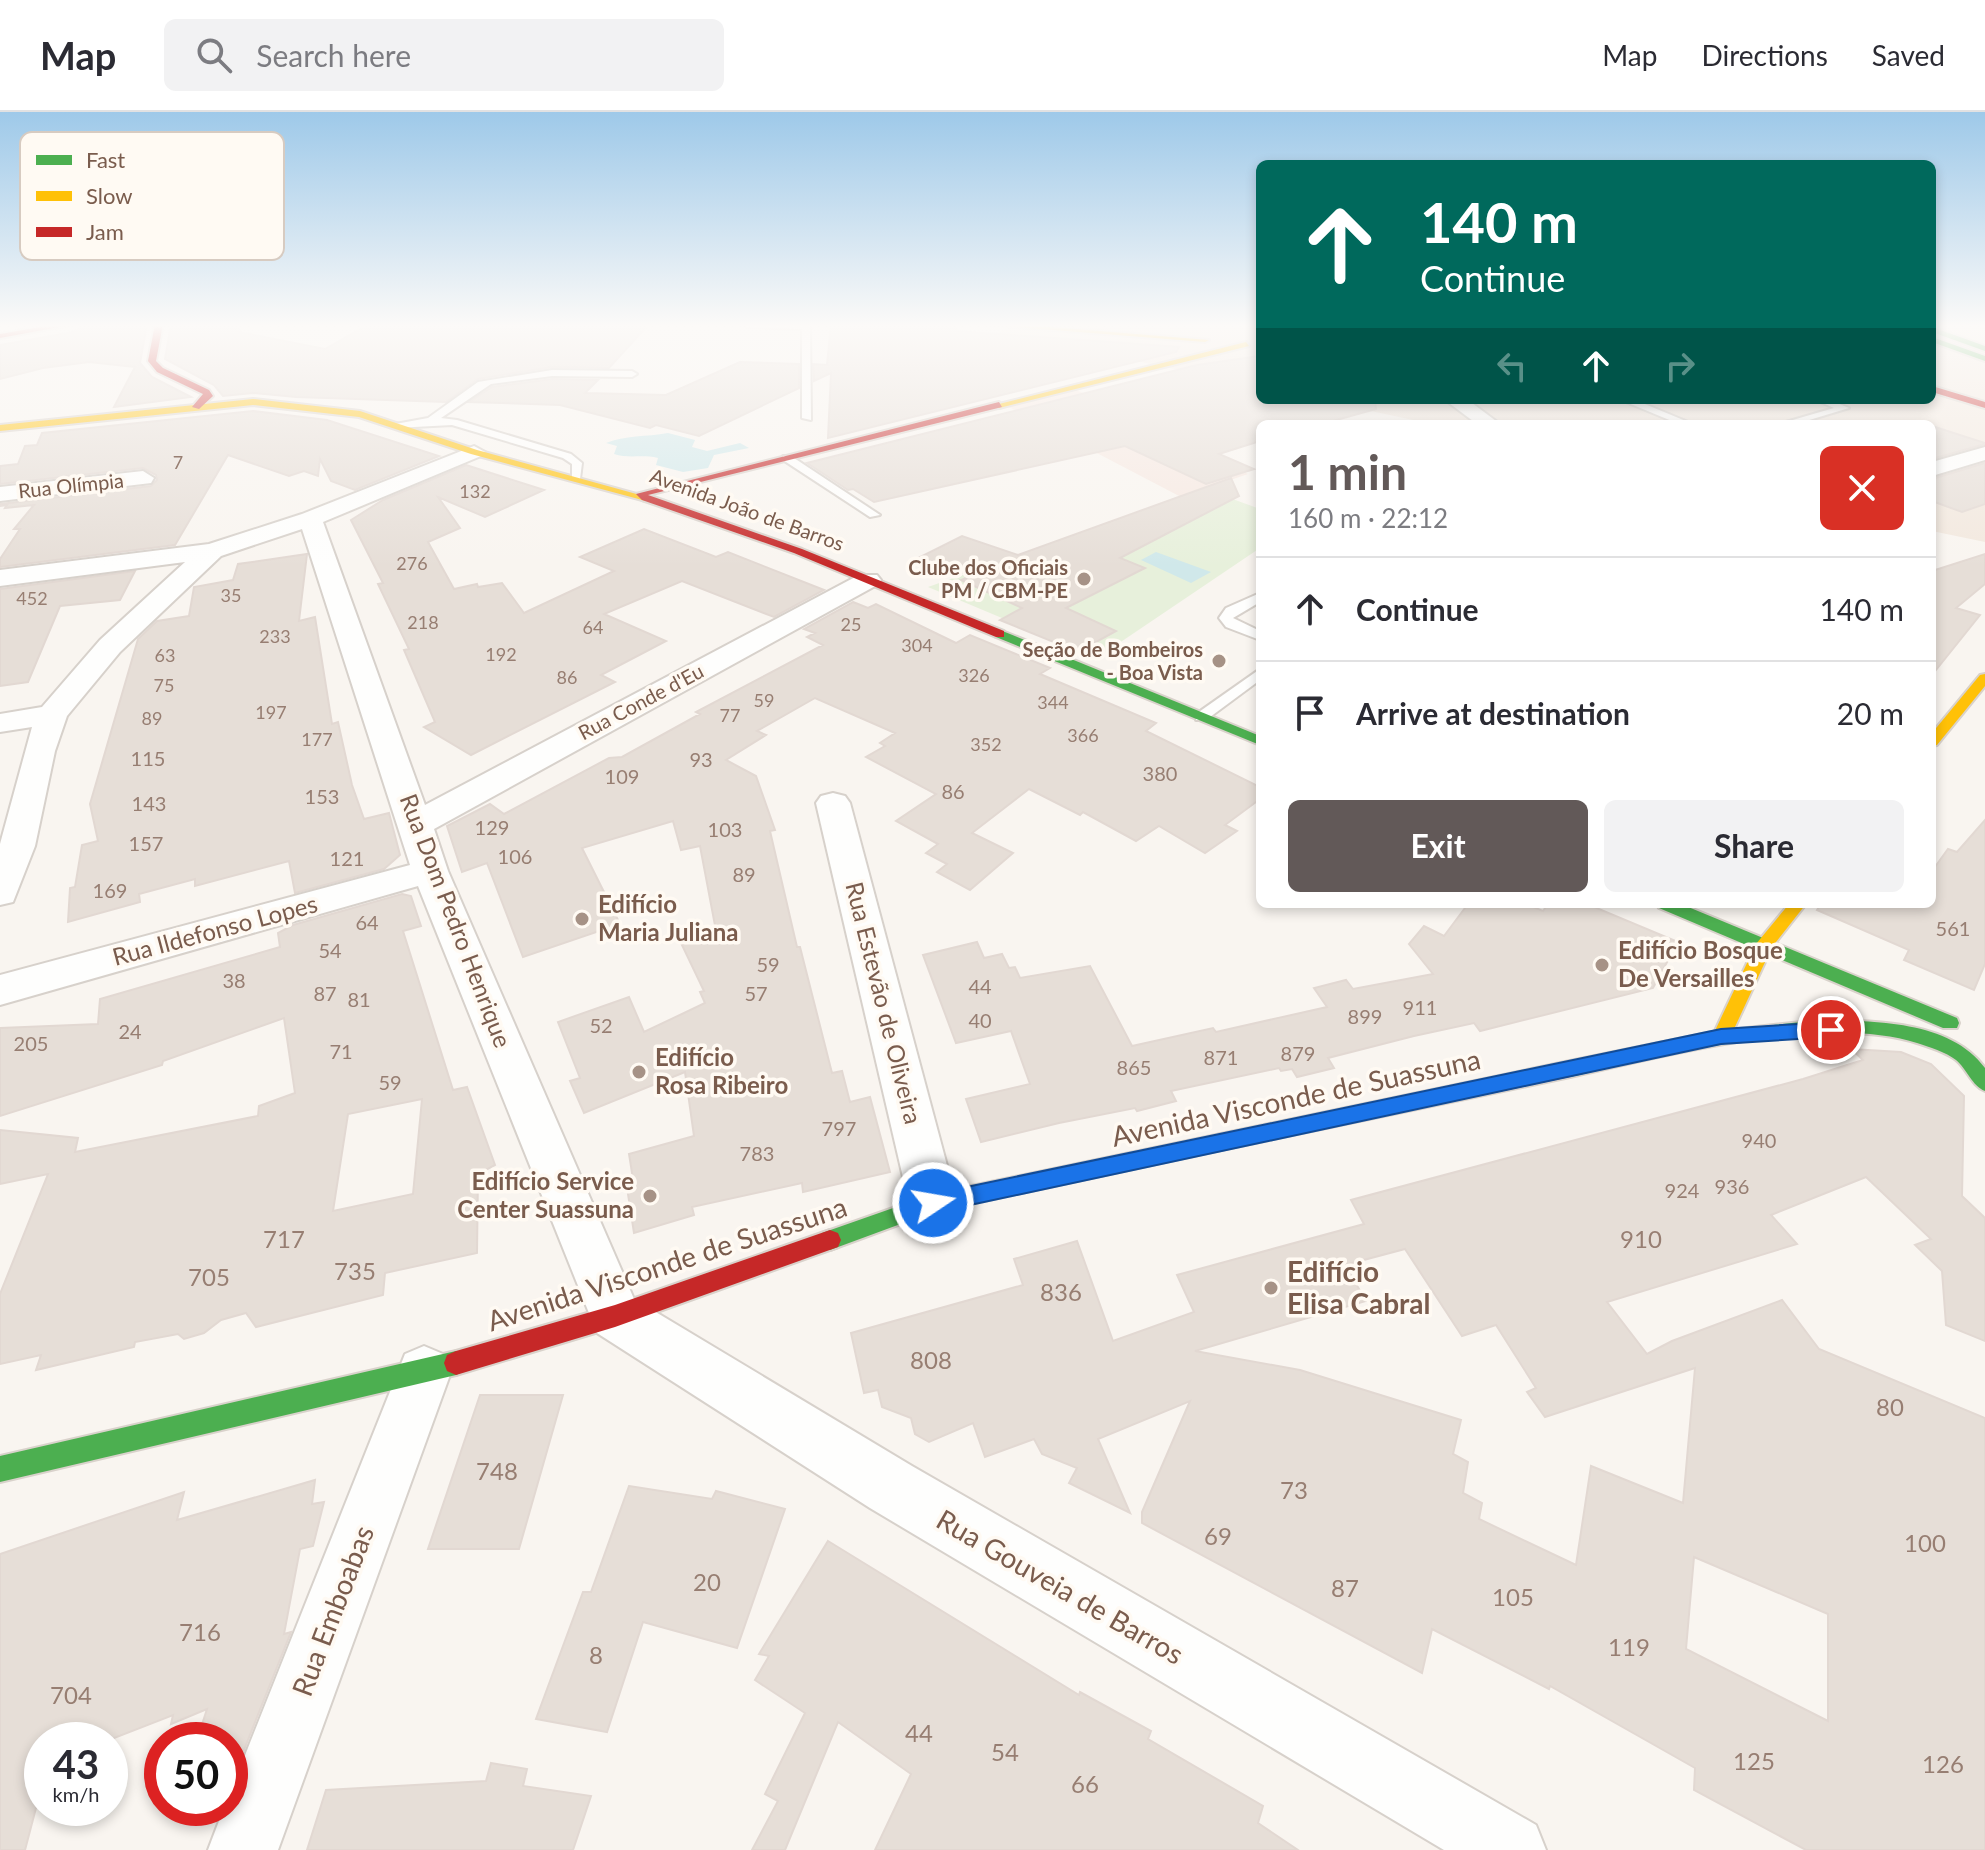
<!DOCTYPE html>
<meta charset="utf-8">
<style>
body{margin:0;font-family:Lato,sans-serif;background:#f2f2f3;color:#2b2b33;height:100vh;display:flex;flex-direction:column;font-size:30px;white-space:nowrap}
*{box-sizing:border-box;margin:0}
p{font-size:26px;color:#7c7c81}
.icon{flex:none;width:44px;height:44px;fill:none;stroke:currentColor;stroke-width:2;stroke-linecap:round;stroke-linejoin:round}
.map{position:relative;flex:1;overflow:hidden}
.drawer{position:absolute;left:1256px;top:308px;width:680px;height:488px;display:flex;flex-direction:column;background:#fff;border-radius:12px;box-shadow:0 4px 12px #0003}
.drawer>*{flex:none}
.guide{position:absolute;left:1256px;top:48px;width:680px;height:244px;border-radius:12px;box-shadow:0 4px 12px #0003;background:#00695c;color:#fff;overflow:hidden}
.speed{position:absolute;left:24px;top:1610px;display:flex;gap:16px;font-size:40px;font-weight:700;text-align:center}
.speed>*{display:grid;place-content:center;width:104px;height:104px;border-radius:50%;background:#fff;box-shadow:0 4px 12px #0003;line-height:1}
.speed small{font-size:20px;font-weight:400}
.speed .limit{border:12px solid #d22;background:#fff;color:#111}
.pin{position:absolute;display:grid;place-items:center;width:68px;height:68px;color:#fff;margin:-34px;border:4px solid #fff;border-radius:50%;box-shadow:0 2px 8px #0007}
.me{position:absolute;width:88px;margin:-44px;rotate:78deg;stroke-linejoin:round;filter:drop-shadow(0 0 6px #0008)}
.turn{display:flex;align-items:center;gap:28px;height:168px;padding:0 32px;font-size:36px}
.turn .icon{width:104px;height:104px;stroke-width:2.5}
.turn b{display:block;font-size:56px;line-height:68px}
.lanes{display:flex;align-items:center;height:76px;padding:0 32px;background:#0003;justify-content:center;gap:40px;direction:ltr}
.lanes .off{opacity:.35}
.round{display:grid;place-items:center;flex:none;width:84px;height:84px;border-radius:12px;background:#f2f2f3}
.summary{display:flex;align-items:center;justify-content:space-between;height:136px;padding:0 32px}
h1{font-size:48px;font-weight:700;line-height:60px;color:#625958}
.primary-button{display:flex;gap:16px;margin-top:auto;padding:16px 32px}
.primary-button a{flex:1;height:92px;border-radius:12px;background:#625958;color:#fff;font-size:32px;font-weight:700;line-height:92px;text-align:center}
.primary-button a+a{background:#f2f2f3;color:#2b2b33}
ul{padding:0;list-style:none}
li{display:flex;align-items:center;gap:24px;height:104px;padding:0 32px;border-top:2px solid #e1e1e2}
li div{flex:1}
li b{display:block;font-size:30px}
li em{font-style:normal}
header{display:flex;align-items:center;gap:48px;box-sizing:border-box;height:112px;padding:0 40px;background:#fff;border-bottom:2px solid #e1e1e2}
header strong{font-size:38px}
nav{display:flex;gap:44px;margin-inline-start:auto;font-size:28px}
.search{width:560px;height:72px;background:#f2f2f3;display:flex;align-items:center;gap:20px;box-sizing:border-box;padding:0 28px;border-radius:12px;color:#7c7c81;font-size:30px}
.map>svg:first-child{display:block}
</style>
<header>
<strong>Map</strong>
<div class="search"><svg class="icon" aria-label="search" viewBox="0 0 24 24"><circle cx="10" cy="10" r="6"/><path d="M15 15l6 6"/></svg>Search here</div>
<nav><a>Map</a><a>Directions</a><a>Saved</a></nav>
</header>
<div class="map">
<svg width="1985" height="1738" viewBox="0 0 1985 1738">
<rect width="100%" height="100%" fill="#f9f5f0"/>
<g fill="#f2e8de">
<polygon points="1017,212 1260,212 1260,275 999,220"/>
<polygon points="1932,212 1985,212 1985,430 1932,419 1932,312 1432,312 1319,288 1932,288"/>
</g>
<polygon fill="#f6e8e1" points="1074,277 1158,314 1150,317 1248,362 1181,385 1007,294"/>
<polygon fill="#e7f0db" points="1205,377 1260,397 1260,436 1097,546 928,475"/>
<g fill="#d0e8ea">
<path d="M668 321 695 328 692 335 707 339 740 331 749 336 714 343 708 356 683 360 656 353 658 346C642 342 629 347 614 342L617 334 606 331C625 323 646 325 668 321Z"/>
<polygon points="1156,440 1211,460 1191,471 1141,448"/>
</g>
<g fill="#e6ded7" stroke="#e2d8d2" stroke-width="2" fill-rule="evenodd">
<polygon points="86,212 147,212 140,251 152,265 191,285 114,295 135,255 89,250 43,256 0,267 0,233 73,220"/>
<polygon points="171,212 239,212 239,220 325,237 369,212 649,212 609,256 552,255 478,267 446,290 296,285 253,281 223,284 214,273 165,247"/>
<polygon points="831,212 908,212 957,216 956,219 1179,235 1176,240 828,326 831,261 814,269 813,252 827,253"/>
<polygon points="1260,244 1260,288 1375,288 1376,297 1322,312 1260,312 1260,329 1219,342 1254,357 1206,372 1125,334 874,390 853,377 848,378 807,351 1197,253"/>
<polygon points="740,250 799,252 799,276 699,324 656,313 650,316 560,293 469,290 492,275 552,267 598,268 585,281 666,283"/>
<polygon points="253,299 327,308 439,344 355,378 331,369 320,347 318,364 304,359 289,364 228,343 175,433 0,455 0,447 20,417 14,417 34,393 5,396 7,393 0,394 0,392 151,374 157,368 156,363 143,356 0,372 0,354 18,352 25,334 37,333 42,321"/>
<polygon points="1932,314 1985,331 1985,332 1932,347"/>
<polygon points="1985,351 1985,392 1962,400 1932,389 1932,367"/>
<polygon points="466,353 544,378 485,405 438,385 460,416 428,430 454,477 477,472 478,475 502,471 524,501 614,459 580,445 644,417 716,445 728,440 824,478 774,505 682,469 604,502 666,529 601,563 615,570 471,643 424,615 435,610 404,538 409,537 378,472 383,471 351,408 383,388"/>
<polygon points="1231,366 1239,384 1120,446 1145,456 1066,496 1116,519 1078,540 1000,508 1022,496 961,468 971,464 920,445 962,424 1018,443"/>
<polygon points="307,442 299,509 315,505 332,612 338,610 352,673 364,707 389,701 400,743 384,757 295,781 289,749 195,774 195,767 139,782 140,790 68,810 70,776 75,775 82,733 98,729 90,692 138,527 157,509 189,504 194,475 233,468 238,452"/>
<polygon points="1985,442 1985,472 1956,496 1980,503 1932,563 1932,459"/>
<polygon points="135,459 120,488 60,494 28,570 0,574 0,477"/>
<polygon points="853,490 868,496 876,492 956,531 970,523 1050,556 1040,562 1156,611 1146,619 1260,675 1260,687 1225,713 1237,719 1205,741 1159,714 1136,729 1083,700 1080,703 1029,677 972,721 1013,741 970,778 937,760 947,752 926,741 938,732 896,709 936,682 866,645 885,634 880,631 895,621 815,586 757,619 766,623 726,648 756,664 775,718 770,719 797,835 800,835 832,961 842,959 850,990 870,985 890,1060 803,1080 802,1071 692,1095 694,1103 634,1121 626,1069 633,1067 629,1042 694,1024 685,960 584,1001 570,969 580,966 558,910 629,885 644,920 705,891 700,880 704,879 681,831 717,824 700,734 681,738 673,709 582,736 620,812 523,845 487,751 462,760 447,714 490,692 504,702 609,646 622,645 700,602 696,600 823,533 807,525 815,521 804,517"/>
<polygon points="1985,708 1985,852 1974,878 1904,848 1909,838 1817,798 1821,792 1932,792 1932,759 1948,737 1957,740"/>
<path d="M402 782 411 784 421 814 403 819 453 978 467 975 495 1053 478 1062 477 1141 385 1161 383 1183 256 1215 246 1201 221 1208 204 1221 184 1227 178 1222 135 1230 134 1235 36 1258 41 1243 0 1252V1182L48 1062 0 1072V1018L78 1026 75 1040 258 1004 259 994 295 981 284 906 163 949 162 953 0 1004V916L98 912 100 887 280 835 278 821 293 813ZM422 987 413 1082 333 1099 348 1002Z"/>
<polygon points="1468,792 1526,792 1543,799 1548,792 1587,792 1678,830 1653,876 1480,919 1474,911 1414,924 1328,946 1334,956 1297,965 1292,957 1281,959 1279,956 1171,979 1176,989 1137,999 1135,996 1059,1011 981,1030 966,987 1030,972 1011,919 956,931 923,843 977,830 984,846 1002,842 1009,856 1015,855 1020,866 1090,854 1132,934 1213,916 1216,920 1327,895 1314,876 1346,868 1353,877 1433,862 1409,832 1424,814 1444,824"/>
<path d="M1851 937 1901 940 1931 952 1964 984 1962 1084 1985 1106V1229L1946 1213 1942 1159 1915 1133 1931 1127 1866 1065 1771 1103 1797 1132 1607 1190 1647 1242 1672 1229 1782 1188 1819 1237 1985 1306V1738H1806L1694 1678 1695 1656 1550 1574 1549 1577 1432 1517 1422 1561 1142 1411V1400L1190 1289 1098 1327 1130 1401 1069 1371 1077 1356 1042 1342 1034 1327 985 1345 973 1311 929 1330 915 1322 911 1306 882 1295 878 1278 864 1281 851 1221 1023 1173 1014 1147 1077 1129 1113 1229 1194 1200 1177 1163 1364 1112 1351 1088 1803 967 1863 948ZM1405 1137 1462 1224 1496 1213 1536 1276 1527 1280 1545 1305 1695 1256 1683 1391 1591 1354 1576 1453 1479 1407 1482 1391 1463 1381 1468 1350 1453 1342 1461 1308 1300 1258 1195 1239 1366 1189 1345 1153ZM1694 1445 1828 1502V1609L1686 1537Z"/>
<polygon points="480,1283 563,1283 519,1437 428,1437"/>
<polygon points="315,1368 312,1392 324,1390 313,1434 300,1437 284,1522 291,1520 230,1673 230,1628 197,1628 207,1597 171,1612 173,1603 109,1628 42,1628 42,1673 25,1738 0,1738 0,1442 184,1380 177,1408"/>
<polygon points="629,1374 712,1387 716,1379 785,1397 737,1536 643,1510 607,1620 536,1607 583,1480 591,1480"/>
<polygon points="828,1429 1079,1583 1080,1580 1151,1619 1148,1627 1263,1694 1258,1711 1298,1738 875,1738 911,1662 838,1610 785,1738 752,1738 778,1689 765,1682 805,1601 755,1568 769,1544 759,1542"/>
<polygon points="491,1651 527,1657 523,1674 591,1684 573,1738 307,1738 326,1678 486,1669"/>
</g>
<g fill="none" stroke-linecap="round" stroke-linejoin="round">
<g stroke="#d7d1cb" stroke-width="4">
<g id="lane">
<polygon points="743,212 810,212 811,308 802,306 802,217 747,215"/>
<polygon points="552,258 632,259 637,262 632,265 552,264 491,272 441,306 457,308 571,342 582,351 580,367 572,367 572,352 563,346 452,313 395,316 390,313 428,306 478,270"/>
<polygon points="1621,288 1635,288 1693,312 1679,312"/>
<polygon points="1816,288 1830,288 1849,296 1796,312 1779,312 1834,296"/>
<polygon points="783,344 791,344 880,403 870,405 783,348"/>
<polygon points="1260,481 1260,490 1233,506 1260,519 1260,528 1226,515 1219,506 1226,496"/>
<polygon points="1260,557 1260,568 1206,608 1196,608 1196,602"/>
</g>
</g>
<g stroke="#d7d1cb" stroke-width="4">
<g id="street">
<polygon points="1445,288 1468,288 1500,312 1477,312"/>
<polygon points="474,334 485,340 481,344 323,410 425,693 859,463 877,463 881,468 877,473 434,717 448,759 634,1187 912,1354 1536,1713 1546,1738 1444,1738 870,1396 597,1221 418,774 0,893 0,863 410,753 302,417 221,444 120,540 67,604 55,639 35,734 13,790 0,793 0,732 32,615 0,620 0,602 42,595 100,528 185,450 0,474 0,458 209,432 302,402"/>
<polygon points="1985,335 1985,348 1932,364 1932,350"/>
<polygon points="143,359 154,366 151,371 0,389 0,375"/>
<polygon points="833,681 845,684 850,691 957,1091 950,1106 933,1112 916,1106 909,1091 816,691 821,684"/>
<polygon points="424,1234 443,1242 451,1260 278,1738 208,1738 224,1696 230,1696 230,1681 405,1242"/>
</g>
</g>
<g stroke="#d9d2cb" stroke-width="4">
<g id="fast">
<polygon points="1932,215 1985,234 1985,239 1932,220"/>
<polygon points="1932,225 1985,244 1985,249 1932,230"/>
<polygon points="1000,518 1260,624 1260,633 996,525 996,519"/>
<polygon points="1657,792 1681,792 1957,906 1959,911 1957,916 1943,916 1659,796"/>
<path d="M1819 908C1873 909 1950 908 1985 956V979C1972 974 1967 957 1956 948 1946 940 1929 935 1917 931 1824 901 1664 944 1570 965L1563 962 1560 957 1563 952 1570 949 1712 920Z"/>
<polygon points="1221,1022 1228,1024 1231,1030 1228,1036 1221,1038 933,1100 830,1138 822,1135 819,1128 822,1121 933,1082"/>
<polygon points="456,1239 465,1243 468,1251 465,1259 456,1263 0,1370 0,1344"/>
</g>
</g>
<g stroke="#d9d2cb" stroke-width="4">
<g id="slow">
<polygon points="980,212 1016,212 1209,228 1205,230"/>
<polygon points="1246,230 1249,234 999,296 995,293"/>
<polygon points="253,287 360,299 477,338 651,386 646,389 471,342 359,305 253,293 0,319 0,313"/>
<polygon points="1985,562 1985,574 1937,633 1932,634 1932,621 1980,563"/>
<polygon points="1789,792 1806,792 1772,835 1728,930 1714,930 1712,925 1756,832"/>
</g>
</g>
<g stroke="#d9d2cb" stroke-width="4">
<g id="jam">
<polygon points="58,212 76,212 0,226 0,222"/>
<polygon points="155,212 163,212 156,249 163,256 209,278 213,284 199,297 192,295 203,282 157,260 148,249"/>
<polygon points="1932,274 1985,290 1985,296 1932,280"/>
<polygon points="999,290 1002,295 648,383 802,437 1004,519 1004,525 996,525 794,441 642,388 636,382"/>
<polygon points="1570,949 1577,952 1580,957 1577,962 1570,965 1221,1038 1214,1036 1211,1030 1214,1024 1221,1022"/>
<polygon points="830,1118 838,1121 841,1128 838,1135 615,1215 456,1263 447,1259 444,1251 447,1243 456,1239 615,1193"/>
</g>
</g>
<use href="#lane" fill="#fefefd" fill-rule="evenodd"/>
<use href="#street" fill="#fefefd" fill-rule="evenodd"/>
<use href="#fast" fill="#4caf50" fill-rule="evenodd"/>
<use href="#slow" fill="#ffc107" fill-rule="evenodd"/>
<use href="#jam" fill="#c62828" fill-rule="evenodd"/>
</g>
<linearGradient id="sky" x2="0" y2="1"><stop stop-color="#9ec9e9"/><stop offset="0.47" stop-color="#fcfaf8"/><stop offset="1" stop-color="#fcfaf8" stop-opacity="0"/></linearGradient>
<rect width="1985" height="455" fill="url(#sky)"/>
<polygon fill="#1a73e8" stroke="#114b97" stroke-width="2" points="1831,910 1840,918 1831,925 1721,932 933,1101 925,1098 922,1091 925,1085 933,1082 1721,917"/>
<g fill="#a69286" stroke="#fffaf3" stroke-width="3">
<circle cx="1084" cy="467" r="8"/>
<circle cx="1219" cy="549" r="8"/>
<circle cx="582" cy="807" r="8"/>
<circle cx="1602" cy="853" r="8"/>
<circle cx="639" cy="960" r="8"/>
<circle cx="650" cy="1084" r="8"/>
<circle cx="1271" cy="1176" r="8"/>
</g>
<g text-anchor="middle" stroke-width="7" stroke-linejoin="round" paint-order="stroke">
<g font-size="18" fill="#977e72">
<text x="178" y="357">7</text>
<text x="475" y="386">132</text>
<text x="412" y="458">276</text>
<text x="231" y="490">35</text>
<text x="32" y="493">452</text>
<text x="423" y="517">218</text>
<text x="851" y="519">25</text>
<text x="593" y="522">64</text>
<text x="275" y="531">233</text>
<text x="917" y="540">304</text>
<text x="501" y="549">192</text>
<text x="165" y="550">63</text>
<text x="974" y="570">326</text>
<text x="567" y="572">86</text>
<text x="164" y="580">75</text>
<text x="764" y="595">59</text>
<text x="1053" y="597">344</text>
<text x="271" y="607">197</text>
<text x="730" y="610">77</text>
<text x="152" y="613">89</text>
<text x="1083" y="630">366</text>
<text x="317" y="634">177</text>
<text x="986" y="639">352</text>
</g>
<g font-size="20" fill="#7a5c4d" stroke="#fffaf3">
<text transform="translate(71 374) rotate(-6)" y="7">Rua Olímpia</text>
<text transform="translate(747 398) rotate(20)" y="7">Avenida João de Barros</text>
<text transform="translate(641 590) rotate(-28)" y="7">Rua Conde d'Eu</text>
</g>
<g font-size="20" font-weight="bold" fill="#7a5c4d" stroke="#fffaf3" text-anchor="end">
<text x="1068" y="463">Clube dos Oficiais<tspan x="1068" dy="23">PM / CBM-PE</tspan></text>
<text x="1203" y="545">Seção de Bombeiros<tspan x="1203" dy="23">- Boa Vista</tspan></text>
</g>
<g font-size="20" fill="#977e72">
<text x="148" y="654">115</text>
<text x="701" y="655">93</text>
<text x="1160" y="669">380</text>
<text x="622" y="672">109</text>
<text x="953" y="687">86</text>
<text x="322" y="692">153</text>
<text x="149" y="699">143</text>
<text x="492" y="723">129</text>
<text x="725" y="725">103</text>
<text x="146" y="739">157</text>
<text x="515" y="752">106</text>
<text x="347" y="754">121</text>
<text x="744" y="770">89</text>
<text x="110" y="786">169</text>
<text x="367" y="818">64</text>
<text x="1953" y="824">561</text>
<text x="330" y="846">54</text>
<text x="768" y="860">59</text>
<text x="234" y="876">38</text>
<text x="980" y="882">44</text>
<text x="325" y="889">87</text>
<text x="756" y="889">57</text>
<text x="359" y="895">81</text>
<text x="1420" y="903">911</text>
<text x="1365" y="912">899</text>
<text x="980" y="916">40</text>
<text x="601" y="921">52</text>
<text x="130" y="927">24</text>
<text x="31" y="939">205</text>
<text x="341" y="947">71</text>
<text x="1298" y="949">879</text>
<text x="1221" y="953">871</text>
<text x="1134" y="963">865</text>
<text x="390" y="978">59</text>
<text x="839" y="1024">797</text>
<text x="1759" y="1036">940</text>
<text x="757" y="1049">783</text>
<text x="1732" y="1082">936</text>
<text x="1682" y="1086">924</text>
</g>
<g font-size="24" font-weight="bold" fill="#7a5c4d" stroke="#fffaf3" text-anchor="start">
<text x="598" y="801">Edifício<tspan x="598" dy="28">Maria Juliana</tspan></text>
<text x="1618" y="847">Edifício Bosque<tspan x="1618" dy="28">De Versailles</tspan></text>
<text x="655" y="954">Edifício<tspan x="655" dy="28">Rosa Ribeiro</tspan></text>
<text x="634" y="1078" text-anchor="end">Edifício Service<tspan x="634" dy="28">Center Suassuna</tspan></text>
</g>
<g font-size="24" fill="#7a5c4d" stroke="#fffaf3">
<text transform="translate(455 809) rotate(69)" y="8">Rua Dom Pedro Henrique</text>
<text transform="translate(215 819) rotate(-15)" y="8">Rua Ildefonso Lopes</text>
<text transform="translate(883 891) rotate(76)" y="8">Rua Estevão de Oliveira</text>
</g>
<g font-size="24" fill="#977e72">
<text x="284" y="1136">717</text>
<text x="1641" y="1136">910</text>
<text x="355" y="1168">735</text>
<text x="209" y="1174">705</text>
<text x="1061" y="1189">836</text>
<text x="931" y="1257">808</text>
<text x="1890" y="1304">80</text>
<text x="497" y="1368">748</text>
<text x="1294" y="1387">73</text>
<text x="1218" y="1433">69</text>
<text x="1925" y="1440">100</text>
<text x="707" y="1479">20</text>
<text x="1345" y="1485">87</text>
<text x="1513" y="1494">105</text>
<text x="200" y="1529">716</text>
<text x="1629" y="1544">119</text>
<text x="596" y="1552">8</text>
<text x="71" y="1592">704</text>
<text x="919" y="1630">44</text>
<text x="1005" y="1649">54</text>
<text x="1754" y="1658">125</text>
<text x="1943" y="1661">126</text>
<text x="1085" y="1681">66</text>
</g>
<g font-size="28" fill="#7a5c4d" stroke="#fffaf3">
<text transform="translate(1296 986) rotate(-12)" y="10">Avenida Visconde de Suassuna</text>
<text transform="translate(667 1152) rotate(-18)" y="10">Avenida Visconde de Suassuna</text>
<text transform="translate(1060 1475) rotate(30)" y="10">Rua Gouveia de Barros</text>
<text transform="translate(333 1499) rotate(-69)" y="10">Rua Emboabas</text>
</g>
<g font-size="28" font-weight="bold" fill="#7a5c4d" stroke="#fffaf3" text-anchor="start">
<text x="1287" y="1170">Edifício<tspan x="1287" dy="32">Elisa Cabral</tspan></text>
</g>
</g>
<rect x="20" y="20" width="264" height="128" rx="12" fill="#fffaf3" stroke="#d7cbc1" stroke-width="2"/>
<rect x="36" y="43" width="36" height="10" fill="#4caf50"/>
<rect x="36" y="79" width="36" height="10" fill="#ffc107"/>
<rect x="36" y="115" width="36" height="10" fill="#c62828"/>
<g font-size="22" fill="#7a5c4d">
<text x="86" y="56">Fast</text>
<text x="86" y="92">Slow</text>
<text x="86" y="128">Jam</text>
</g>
</svg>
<div class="speed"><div>43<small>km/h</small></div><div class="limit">50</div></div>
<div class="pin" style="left:1831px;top:918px;background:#d93025"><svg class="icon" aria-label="arrive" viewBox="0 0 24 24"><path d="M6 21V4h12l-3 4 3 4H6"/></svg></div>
<svg class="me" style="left:933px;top:1091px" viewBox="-20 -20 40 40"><circle r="17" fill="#1a73e8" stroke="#fff" stroke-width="3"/><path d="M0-11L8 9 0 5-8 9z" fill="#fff"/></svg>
<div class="guide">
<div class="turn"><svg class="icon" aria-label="ahead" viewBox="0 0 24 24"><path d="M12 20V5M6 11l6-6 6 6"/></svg><div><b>140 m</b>Continue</div></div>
<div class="lanes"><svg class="icon off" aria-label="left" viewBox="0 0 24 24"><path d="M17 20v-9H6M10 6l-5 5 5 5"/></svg><svg class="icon" aria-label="ahead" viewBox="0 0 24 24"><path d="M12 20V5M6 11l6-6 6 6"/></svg><svg class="icon off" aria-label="right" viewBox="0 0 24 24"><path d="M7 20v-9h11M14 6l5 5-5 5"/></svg></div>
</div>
<section class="drawer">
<div class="summary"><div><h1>1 min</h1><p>160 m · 22:12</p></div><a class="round" style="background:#d93025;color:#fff"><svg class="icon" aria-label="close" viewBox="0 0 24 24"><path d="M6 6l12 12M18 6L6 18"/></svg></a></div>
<ul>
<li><svg class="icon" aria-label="ahead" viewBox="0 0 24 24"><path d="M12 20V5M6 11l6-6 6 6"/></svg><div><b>Continue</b></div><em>140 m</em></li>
<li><svg class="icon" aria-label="arrive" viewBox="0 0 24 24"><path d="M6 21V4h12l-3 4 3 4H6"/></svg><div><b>Arrive at destination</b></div><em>20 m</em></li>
</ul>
<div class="primary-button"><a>Exit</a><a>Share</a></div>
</section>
</div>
